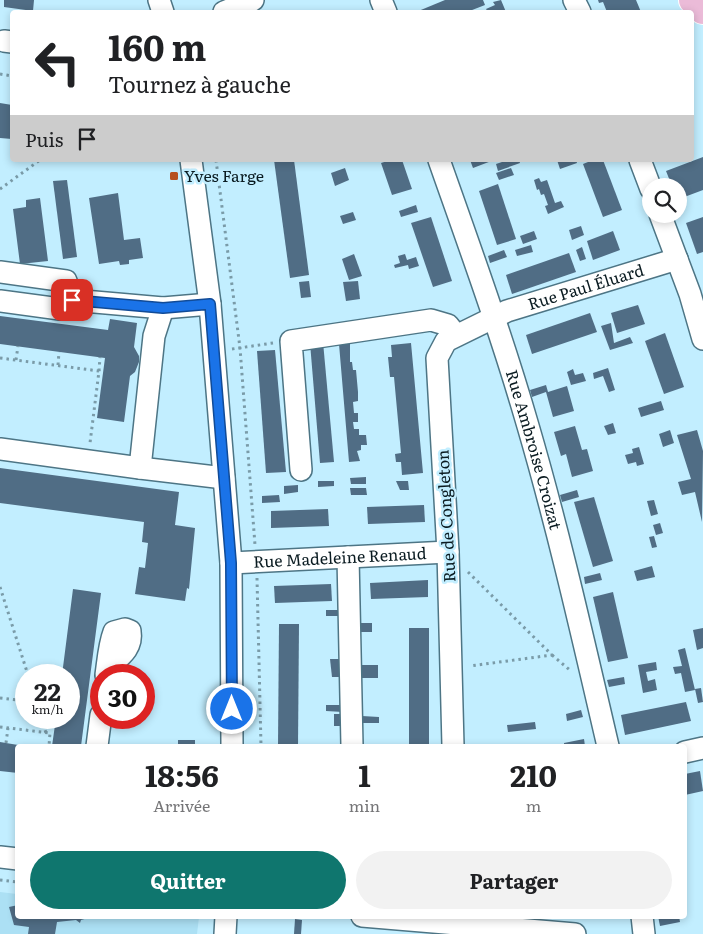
<!DOCTYPE html>
<html lang="fr">
<meta charset="utf-8">
<style>
body{margin:0;font-family:Literata,serif;background:#f2f2f2;color:#202124;height:100vh;display:flex;flex-direction:column;font-size:19px;white-space:nowrap}
*{box-sizing:border-box;margin:0}
p{font-size:16px;color:#757577}
.icon{flex:none;width:28px;height:28px;fill:none;stroke:currentColor;stroke-width:2;stroke-linecap:round;stroke-linejoin:round}
.map{position:relative;flex:1;overflow:hidden}
.side{position:absolute;left:15px;top:744px;width:672px;height:175px;display:flex;flex-direction:column;background:#fff;border-radius:5px;box-shadow:0 2px 8px #0003}
.side>*{flex:none}
.hud{position:absolute;left:10px;top:10px;width:684px;height:152px;border-radius:5px;box-shadow:0 2px 8px #0003;background:#fff;color:#202124;overflow:hidden}
.controls{position:absolute;left:642px;top:178px;display:grid;gap:10px}
.controls a{display:grid;place-items:center;width:45px;height:45px;border-radius:50%;background:#fff;box-shadow:0 2px 8px #0003;font-size:25px}
.speed{position:absolute;left:15px;top:664px;display:flex;gap:10px;font-size:25px;font-weight:700;text-align:center}
.speed>*{display:grid;place-content:center;width:65px;height:65px;border-radius:50%;background:#fff;box-shadow:0 2px 8px #0003;line-height:1}
.speed small{font-size:12px;font-weight:400}
.speed .limit{border:8px solid #d22;background:#fff;color:#111}
.pin{position:absolute;display:grid;place-items:center;width:42px;height:42px;color:#fff;margin:-21px;border-radius:10px;box-shadow:0 2px 8px #0006}
.me{position:absolute;width:55px;margin:-28px;rotate:0deg;stroke-linejoin:round;filter:drop-shadow(0 0 4px #0008)}
.turn{display:flex;align-items:center;gap:18px;height:105px;padding:0 15px;font-size:22px}
.turn .icon{width:65px;height:65px;stroke-width:2.5}
.turn b{display:block;font-size:35px;line-height:42px}
.then{display:flex;align-items:center;height:48px;padding:0 15px;background:#0003;gap:10px;font-size:19px}
.eta{display:flex;justify-content:space-evenly;align-items:center;height:85px;text-align:center}
.eta b{font-size:30px;font-weight:700;line-height:35px}
.action{display:flex;gap:10px;margin-top:auto;padding:10px 15px}
.action a{flex:1;height:58px;border-radius:30px;background:#0f766e;color:#fff;font-size:20px;font-weight:700;line-height:58px;text-align:center}
.action a+a{background:#f2f2f2;color:#202124}
.map>svg:first-child{display:block}
</style>
<div class="map">
<svg width="703" height="934" viewBox="0 0 703 934">
<rect width="100%" height="100%" fill="#c2eeff"/>
<polygon fill="#ace0f4" points="0,892 17,894 18,916 192,916 199,917 197,934 0,934"/>
<g fill="#506d85">
<polygon points="4,0 34,0 33,11 4,7"/>
<polygon points="445,0 483,0 485,5 467,12 416,12"/>
<polygon points="501,0 506,12 488,12 486,9 495,5 493,2"/>
<polygon points="598,0 636,0 641,12 607,12 603,2 599,3"/>
<polygon points="0,103 12,105 12,139 0,138"/>
<polygon points="703,157 703,190 679,199 679,186 672,186 666,171"/>
<polygon points="274,160 294,160 309,275 290,278"/>
<polygon points="391,160 402,160 412,189 392,195 381,163"/>
<polygon points="470,160 494,160 473,168"/>
<polygon points="508,160 519,160 520,163 498,171 496,164"/>
<polygon points="557,160 576,160 577,163 560,169"/>
<polygon points="593,160 603,160 622,210 603,217 583,164"/>
<polygon points="345,168 349,180 335,186 331,173"/>
<polygon points="511,168 514,175 499,180 496,173"/>
<polygon points="539,178 541,182 547,180 555,203 561,201 564,207 548,214 545,206 548,205 544,194 541,195 539,189 537,190 534,180"/>
<polygon points="67,180 77,257 63,259 53,181"/>
<polygon points="498,184 516,239 497,245 479,191"/>
<polygon points="118,193 124,240 140,238 143,258 129,260 129,264 120,265 119,261 99,264 89,198"/>
<polygon points="40,198 48,261 20,264 13,209 26,207 26,200"/>
<polygon points="416,205 418,212 401,217 399,211"/>
<polygon points="353,212 356,220 343,224 340,216"/>
<polygon points="431,217 452,281 433,287 411,223"/>
<polygon points="703,217 703,252 697,254 686,223"/>
<polygon points="581,226 584,235 572,240 569,230"/>
<polygon points="534,231 537,239 523,244 520,236"/>
<polygon points="613,231 620,250 593,260 587,241"/>
<polygon points="531,245 533,252 517,256 515,250"/>
<polygon points="582,247 586,259 580,261 576,250"/>
<polygon points="504,250 507,257 490,263 488,256"/>
<polygon points="569,253 576,272 512,294 506,275"/>
<polygon points="354,254 362,276 349,280 342,259"/>
<polygon points="405,254 407,260 416,257 419,266 409,269 408,265 395,268 394,265 400,263 398,256"/>
<polygon points="309,281 311,297 301,298 299,282"/>
<polygon points="358,281 360,299 346,301 343,282"/>
<polygon points="638,305 645,324 617,333 611,313"/>
<polygon points="590,313 597,332 532,354 526,335"/>
<polygon points="0,316 108,330 110,319 137,323 134,347 139,356 139,362 135,372 130,376 124,422 97,418 105,358 0,344"/>
<polygon points="611,323 614,343 630,337 633,343 610,350 601,326"/>
<polygon points="665,333 684,387 664,394 645,341"/>
<polygon points="323,342 334,462 320,463 310,343"/>
<polygon points="350,343 350,362 352,362 353,370 356,370 358,392 358,401 353,402 354,413 358,413 358,422 353,422 354,429 359,429 359,435 366,435 367,445 361,445 361,450 357,451 360,461 349,462 339,344"/>
<polygon points="411,343 423,473 402,475 401,462 396,462 395,454 401,453 394,377 390,377 388,357 392,357 391,345"/>
<polygon points="275,350 286,472 266,473 257,351"/>
<polygon points="608,368 615,390 609,392 603,376 594,379 593,373"/>
<polygon points="573,369 575,375 583,373 586,381 571,385 567,372"/>
<polygon points="546,385 548,392 567,386 574,411 553,417 546,392 532,397 530,390"/>
<polygon points="661,401 664,410 641,417 638,408"/>
<polygon points="613,423 616,433 608,435 604,426"/>
<polygon points="575,426 582,450 587,449 593,471 572,477 566,454 561,456 554,432"/>
<polygon points="670,430 674,443 663,447 659,434"/>
<polygon points="697,430 703,451 702,522 695,492 682,495 678,482 691,479 677,435"/>
<polygon points="639,447 644,464 637,466 636,462 628,464 625,455 633,453 632,449"/>
<polygon points="0,468 179,492 175,525 195,528 189,589 187,588 185,601 135,594 139,567 145,568 148,543 142,542 144,522 0,503"/>
<polygon points="366,477 366,484 351,484 350,478"/>
<polygon points="318,481 334,481 334,486 318,487"/>
<polygon points="396,481 408,481 409,490 400,490"/>
<polygon points="298,485 298,492 284,494 284,486"/>
<polygon points="350,488 366,488 367,495 351,495"/>
<polygon points="577,490 579,497 562,502 560,495"/>
<polygon points="279,495 280,502 262,503 262,496"/>
<polygon points="594,497 613,561 593,567 574,502"/>
<polygon points="654,500 658,514 651,516 647,501"/>
<polygon points="424,505 425,522 368,524 367,507"/>
<polygon points="328,509 329,526 271,528 271,511"/>
<polygon points="660,523 663,533 656,535 653,525"/>
<polygon points="654,536 657,547 652,548 649,537"/>
<polygon points="652,566 655,577 637,581 634,571"/>
<polygon points="600,573 602,580 585,584 584,577"/>
<polygon points="428,580 428,597 371,599 370,583"/>
<polygon points="331,584 332,601 275,603 274,586"/>
<polygon points="73,589 101,593 81,746 52,746 56,718 69,718 69,675 62,675"/>
<polygon points="613,592 628,658 608,662 593,597"/>
<rect x="326" y="610" width="16" height="6"/>
<rect x="358" y="623" width="14" height="9"/>
<polygon points="279,624 299,624 298,746 278,746"/>
<rect x="409" y="628" width="20" height="118"/>
<polygon points="703,628 703,648 697,650 693,630"/>
<polygon points="685,648 695,690 685,692 681,673 675,674 673,667 682,666 678,650"/>
<polygon points="330,659 344,659 346,677 332,677"/>
<polygon points="656,662 657,670 646,672 648,681 655,679 657,690 643,693 638,665"/>
<rect x="361" y="665" width="17" height="13"/>
<polygon points="624,677 625,684 609,687 607,680"/>
<polygon points="701,688 703,702 698,703 695,689"/>
<polygon points="686,702 691,721 625,735 621,715"/>
<polygon points="326,705 343,705 343,712 326,711"/>
<polygon points="581,710 583,717 567,721 566,714"/>
<rect x="334" y="714" width="14" height="12"/>
<polygon points="362,716 379,717 379,723 362,723"/>
<polygon points="535,722 536,729 508,732 507,725"/>
<polygon points="584,739 585,746 564,746 564,743"/>
<rect x="178" y="740" width="17" height="6"/>
<polygon points="0,742 18,745 18,773 0,771"/>
<polygon points="700,771 703,791 685,795 685,774"/>
<polygon points="18,905 18,916 88,918 81,920 80,923 76,920 57,922 55,934 28,934 29,927 14,925 9,907"/>
<polygon points="658,916 679,916 680,922 660,926"/>
<polygon points="295,919 302,920 301,934 294,934"/>
</g>
<g fill="none" stroke-linecap="round" stroke-linejoin="round">
<g stroke="#4d7585" stroke-width="24">
<g id="minor">
<polyline points="159,0 163,12"/>
<polyline points="381,0 386,12"/>
<polyline points="574,0 580,12"/>
<polyline points="224,12 253,0"/>
<polyline points="4,41 12,42"/>
<polyline points="191,160 210,304 231,563 232,746"/>
<path id="s1" d="M439 160C470 248 502 336 528 426 559 532 583 639 608 746"/>
<polyline points="640,160 651,189"/>
<polyline points="660,214 690,294 703,339"/>
<polyline points="0,272 66,281 72,300 71,307 60,309 0,301"/>
<polyline points="72,300 163,308 210,304"/>
<polyline points="163,308 154,336 140,468 224,478"/>
<polyline points="0,449 140,468"/>
<polyline points="301,470 291,341 431,320 448,325 456,335"/>
<polyline points="348,557 352,746"/>
<path id="s2" d="M231 563 448 552"/>
<path d="M106 675C108 661 109 645 114 632L125 629 130 631C133 649 119 657 107 668"/>
<polyline points="97,746 101,715"/>
<path id="s3" d="M453 746 448 552 437 358 446 341 507 311 677 259"/>
<polyline points="685,752 703,748"/>
<polyline points="0,857 18,859"/>
<polyline points="362,916 575,934"/>
<polyline points="642,916 644,934"/>
<polyline points="225,934 226,916"/>
</g>
</g>
<g stroke="#fff" stroke-width="30">
<polyline id="major" points="693,0 703,10"/>
</g>
<g stroke="#7a9ba8" stroke-width="3" stroke-dasharray="2.5 4" stroke-linecap="butt">
<polyline points="0,74 12,76"/>
<polyline points="216,160 240,348 255,545"/>
<polyline points="0,189 40,160"/>
<polyline points="232,349 273,343"/>
<polyline points="0,358 99,371 90,443"/>
<polyline points="16,360 18,346"/>
<polyline points="58,365 59,352"/>
<polyline points="99,371 100,357"/>
<polyline points="468,572 552,655 470,666"/>
<polyline points="257,578 261,746"/>
<polyline points="0,587 28,675"/>
<polyline points="552,655 571,671"/>
<polyline points="0,698 26,701"/>
<polyline points="41,718 46,733"/>
<polyline points="0,727 50,733 49,746"/>
<polyline points="6,743 8,728"/>
<polyline points="0,880 18,882"/>
</g>
<use href="#minor" stroke="#fff" stroke-width="21"/>
<use href="#major" stroke="#ebbbd8" stroke-width="28"/>
</g>
<g fill="none" stroke-linecap="round" stroke-linejoin="round">
<g stroke="#114b97" stroke-width="12">
<polyline id="route" points="72,300 163,308 210,304 231,563 232,709"/>
</g>
<use href="#route" stroke="#1a73e8" stroke-width="9"/>
</g>
<rect fill="#b65120" stroke="#c2eeff" stroke-width="2" x="169" y="171" width="10" height="10" rx="2.5"/>
<g text-anchor="middle" stroke-width="5" stroke-linejoin="round" paint-order="stroke">
<g font-size="16" fill="#0a1b21" stroke="#c2eeff" text-anchor="start">
<text x="184" y="182">Yves Farge</text>
</g>
<g font-size="16" fill="#0a1b21" stroke="#c2eeff">
<text dy="6" stroke="none"><textPath href="#s3" startOffset="558">Rue Paul Éluard</textPath></text>
<text dy="6" stroke="none"><textPath href="#s1" startOffset="305">Rue Ambroise Croizat</textPath></text>
<text transform="translate(446 516) rotate(-93)" y="6">Rue de Congleton</text>
<text dy="6" stroke="none"><textPath href="#s2" startOffset="109">Rue Madeleine Renaud</textPath></text>
</g>
</g>
</svg>
<div class="controls">
<a><svg class="icon" aria-label="search" viewBox="0 0 24 24"><circle cx="10" cy="10" r="6"/><path d="M15 15l6 6"/></svg></a>
</div>
<div class="speed"><div>22<small>km/h</small></div><div class="limit">30</div></div>
<div class="pin" style="left:72px;top:300px;background:#d93025"><svg class="icon" aria-label="arrive" viewBox="0 0 24 24"><path d="M6 21V4h12l-3 4 3 4H6"/></svg></div>
<svg class="me" style="left:232px;top:709px" viewBox="-20 -20 40 40"><circle r="17" fill="#1a73e8" stroke="#fff" stroke-width="3"/><path d="M0-11L8 9 0 5-8 9z" fill="#fff"/></svg>
<div class="hud">
<div class="turn"><svg class="icon" aria-label="left" viewBox="0 0 24 24"><path d="M17 20v-9H6M10 6l-5 5 5 5"/></svg><div><b>160 m</b>Tournez à gauche</div></div>
<div class="then">Puis<svg class="icon" aria-label="arrive" viewBox="0 0 24 24"><path d="M6 21V4h12l-3 4 3 4H6"/></svg></div>
</div>
<section class="side">
<div class="eta">
<div><b>18:56</b><p>Arrivée</p></div>
<div><b>1</b><p>min</p></div>
<div><b>210</b><p>m</p></div>
</div>
<div class="action"><a>Quitter</a><a>Partager</a></div>
</section>
</div>
